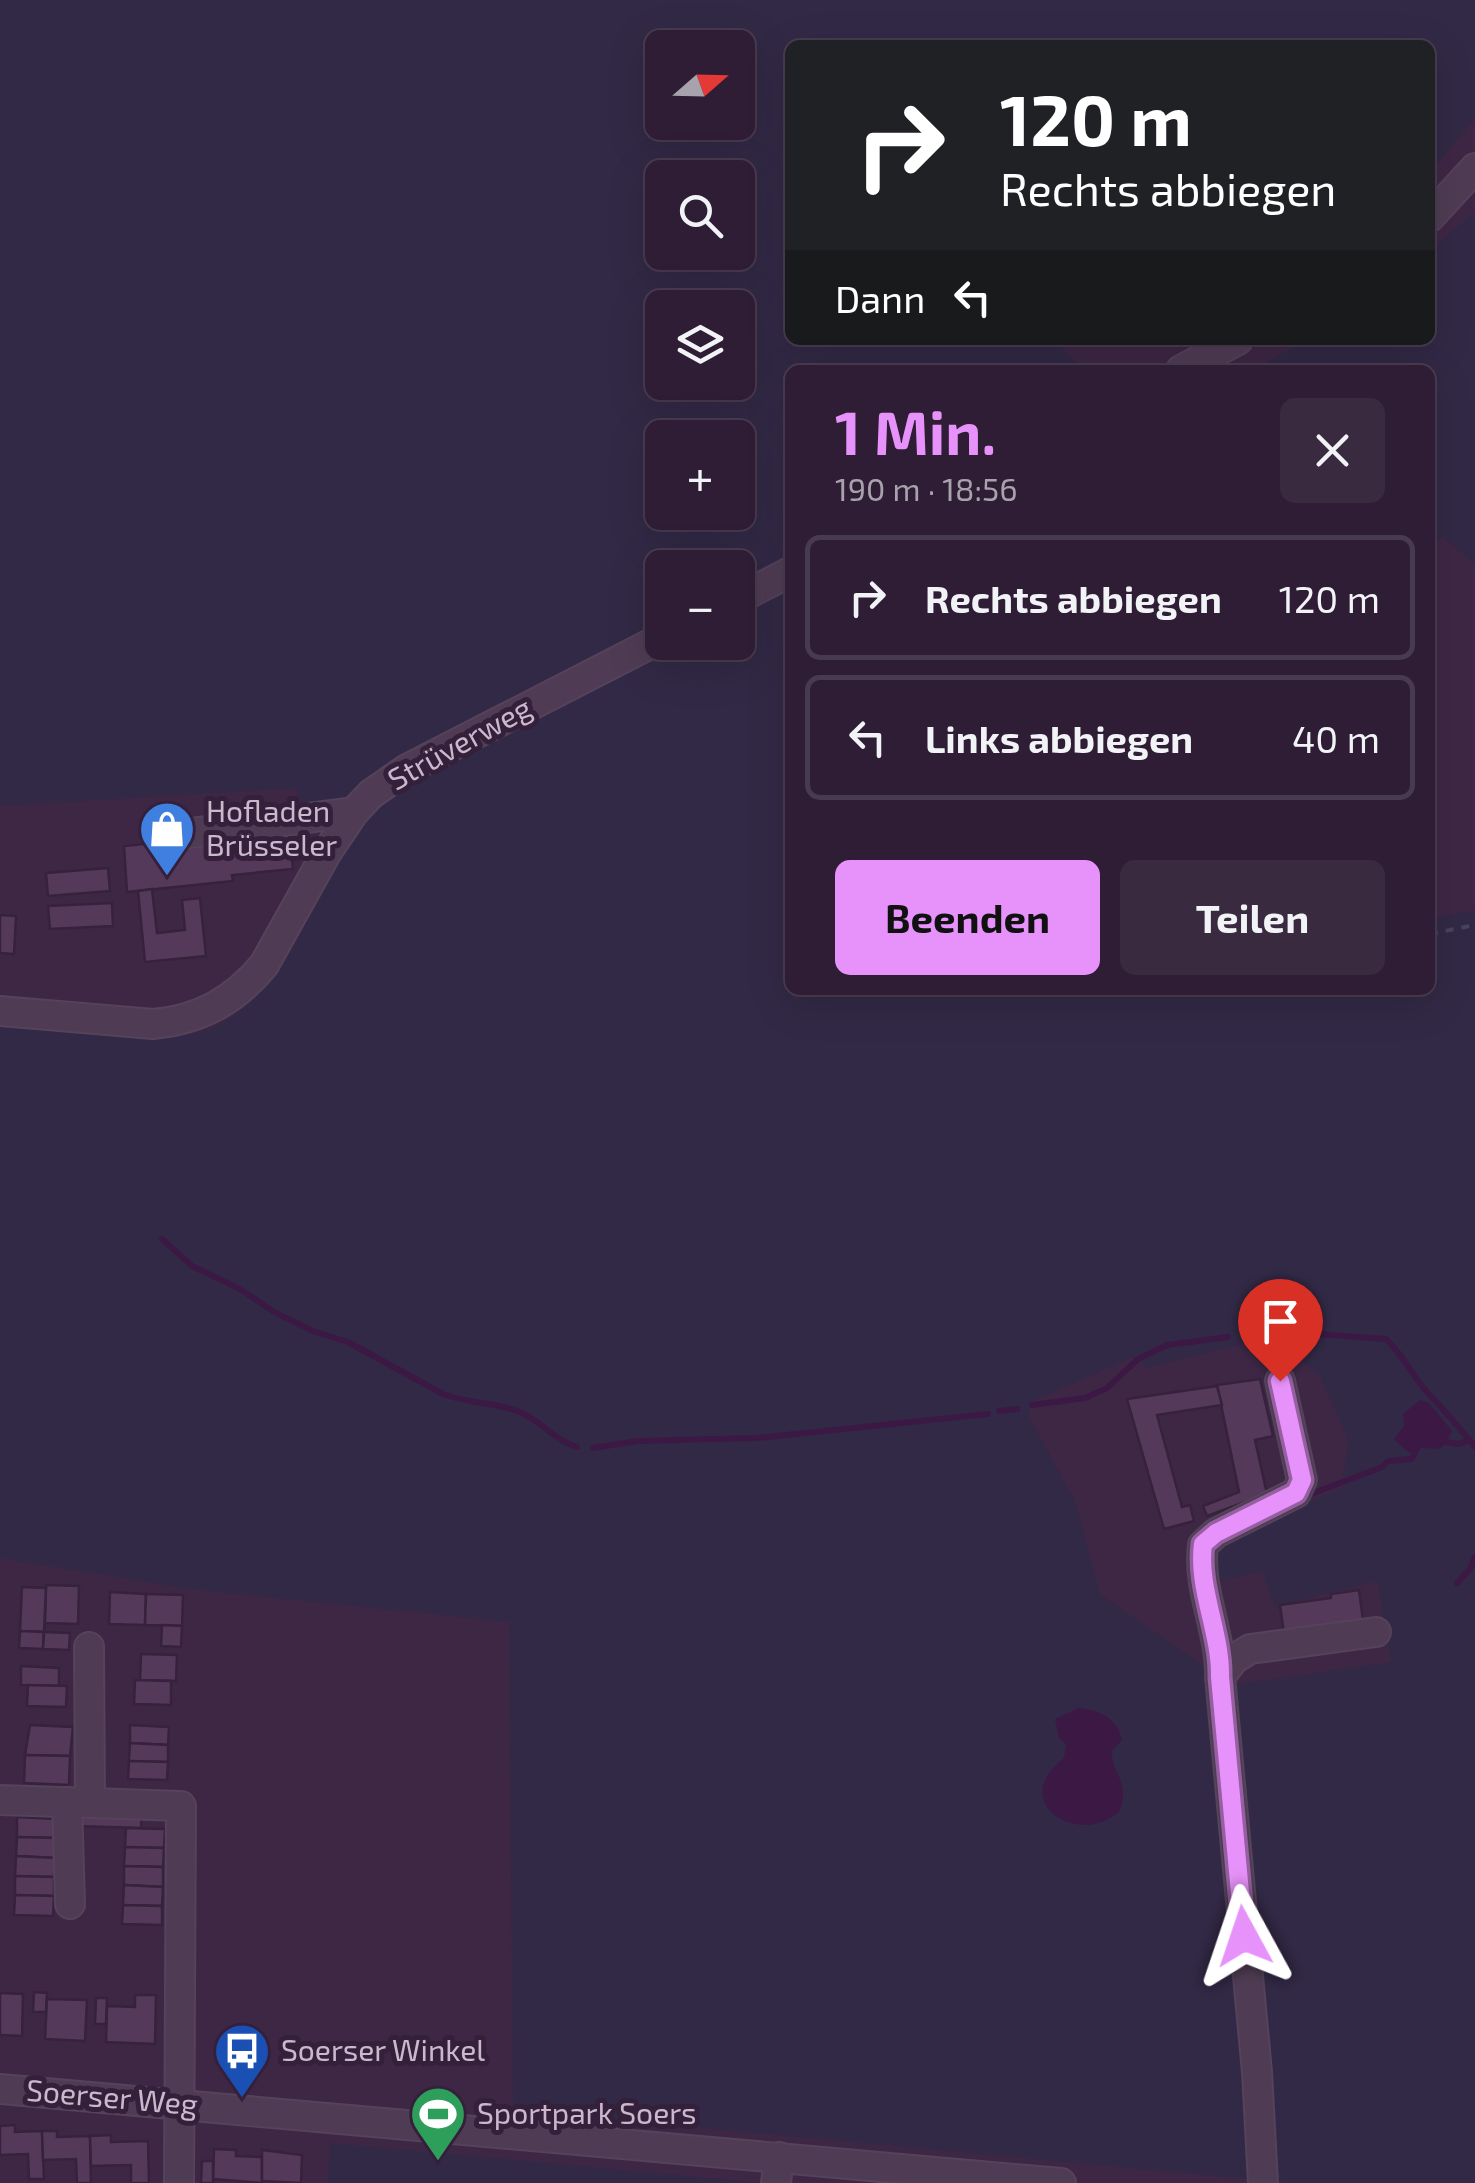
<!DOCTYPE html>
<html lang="de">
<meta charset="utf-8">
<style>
body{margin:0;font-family:"Exo 2",sans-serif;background:#3a2a40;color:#f1f3f6;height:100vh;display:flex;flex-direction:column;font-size:38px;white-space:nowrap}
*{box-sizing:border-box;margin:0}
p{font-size:32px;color:#a7a2ac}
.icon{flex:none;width:55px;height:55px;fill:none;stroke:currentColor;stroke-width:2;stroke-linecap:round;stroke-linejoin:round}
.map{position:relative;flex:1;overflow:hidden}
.details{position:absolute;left:785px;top:365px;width:650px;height:630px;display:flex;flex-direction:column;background:#2e1d34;border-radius:15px;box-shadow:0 10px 40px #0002,0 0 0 2px #493b4f}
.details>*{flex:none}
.guide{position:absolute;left:785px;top:40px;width:650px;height:305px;border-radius:15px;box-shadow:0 10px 40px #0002,0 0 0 2px #493b4f;background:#202124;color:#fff;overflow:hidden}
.needle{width:65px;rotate:70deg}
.fabs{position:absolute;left:645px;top:30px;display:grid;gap:20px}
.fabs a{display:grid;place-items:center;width:110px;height:110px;border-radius:15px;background:#2e1d34;box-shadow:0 10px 40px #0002,0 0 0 2px #493b4f;font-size:50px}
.pin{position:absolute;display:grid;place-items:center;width:85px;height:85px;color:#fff;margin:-102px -42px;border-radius:50% 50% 50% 0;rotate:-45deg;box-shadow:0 0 10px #0007}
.pin .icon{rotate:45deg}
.me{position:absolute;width:110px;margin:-55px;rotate:355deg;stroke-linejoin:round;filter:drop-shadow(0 0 8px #0008)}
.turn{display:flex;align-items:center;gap:35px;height:210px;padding:0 50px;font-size:45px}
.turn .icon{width:130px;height:130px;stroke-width:2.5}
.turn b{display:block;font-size:70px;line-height:85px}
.then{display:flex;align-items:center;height:95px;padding:0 50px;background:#0003;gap:20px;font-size:38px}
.round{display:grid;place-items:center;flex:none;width:105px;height:105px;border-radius:15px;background:#3a2a40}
.overview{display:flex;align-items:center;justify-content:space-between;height:170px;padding:0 50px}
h1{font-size:60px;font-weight:700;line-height:75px;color:#e792fa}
.button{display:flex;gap:20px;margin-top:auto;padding:20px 50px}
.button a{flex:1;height:115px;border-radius:15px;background:#e792fa;color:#111;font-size:40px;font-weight:700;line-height:115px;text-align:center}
.button a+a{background:#3a2a40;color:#f1f3f6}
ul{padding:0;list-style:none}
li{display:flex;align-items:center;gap:30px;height:125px;margin:0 20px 15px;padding:0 30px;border:5px solid #493b4f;border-radius:15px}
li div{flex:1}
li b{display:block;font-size:38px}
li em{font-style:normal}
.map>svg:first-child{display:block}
</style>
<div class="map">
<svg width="1475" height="2183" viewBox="0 0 1475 2183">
<rect width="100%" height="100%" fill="#3e2745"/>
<g fill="#322946" fill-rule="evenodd">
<path d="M0 0H1475V118L1430 173V45H790V340H1056L1081 370H790V559L738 587V568H662V625L355 796 298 807 297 788 0 806ZM662 48H738V122H662ZM662 178H738V252H662ZM662 308H738V382H662ZM662 438H738V512H662Z"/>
<polygon points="1472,214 1475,218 1475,564 1443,537 1430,546 1430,370 1250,370 1309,340 1430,340 1430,251"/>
<path d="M790 588V990H1430V919L1475 910V2183H1291L513 2110 509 1622 197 1590 0 1558V1026C38 1029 76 1032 114 1035 139 1036 166 1041 190 1035 280 1015 306 910 351 842 367 818 387 801 410 783L685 643 738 642V615ZM1271 1337 1320 1376 1349 1442 1341 1488 1249 1527 1212 1556 1219 1581 1262 1571 1275 1606 1378 1581 1391 1662 1231 1685 1100 1594 1075 1501 1029 1417V1403L1136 1356 1146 1368Z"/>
<polygon points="330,2143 764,2183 328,2183"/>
</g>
<g fill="#3b1944">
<polygon points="1420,1400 1429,1403 1452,1431 1445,1445 1439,1449 1422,1448 1409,1453 1394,1439 1404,1426 1403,1414"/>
<path d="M1078 1708C1099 1709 1118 1719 1122 1740L1112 1751C1111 1775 1130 1778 1120 1811 1079 1849 1006 1802 1064 1758L1066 1744 1059 1738 1055 1719Z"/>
</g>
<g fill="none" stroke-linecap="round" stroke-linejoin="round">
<g stroke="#3b1944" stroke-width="6">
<path d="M162 1239 192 1266 240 1289 276 1313 313 1331 348 1342 443 1394C466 1403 491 1402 515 1410 539 1418 553 1440 577 1447"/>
<path d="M1243 1334 1275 1331 1386 1339C1403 1355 1412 1375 1426 1391 1444 1410 1459 1427 1475 1447"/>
<polyline points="1032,1405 1085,1398 1107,1388 1138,1359 1167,1345 1228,1337"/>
<polyline points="999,1411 1017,1409"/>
<polyline points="1440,1441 1459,1444 1469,1440"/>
<polyline points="593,1448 637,1441 757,1438 988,1414"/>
<polyline points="1306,1496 1382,1467 1388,1461 1412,1459 1418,1446"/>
<polyline points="1457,1583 1470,1569 1475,1557"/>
</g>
</g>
<g fill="#54395b" stroke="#36223c" stroke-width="2.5">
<polygon points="289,829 293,869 232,875 233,881 127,892 124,846"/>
<polygon points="108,868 110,891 48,896 46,873"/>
<polygon points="152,889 157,933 185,930 182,900 200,898 206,956 145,962 138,891"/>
<polygon points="112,903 113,926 50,929 48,906"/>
<polygon points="0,915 16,916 14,954 0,953"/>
<polygon points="1260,1379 1273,1436 1255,1440 1267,1494 1207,1516 1203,1506 1239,1492 1217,1385"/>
<polygon points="1217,1386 1222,1405 1157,1415 1182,1507 1190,1505 1194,1521 1164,1529 1127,1399"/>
<polygon points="46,1585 79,1586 78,1624 45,1623"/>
<polygon points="22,1587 46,1588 44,1632 20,1631"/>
<polygon points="1359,1590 1364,1627 1284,1634 1280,1605 1331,1598 1331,1594"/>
<polygon points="110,1592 146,1594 145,1625 109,1624"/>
<polygon points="146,1594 183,1595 182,1626 145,1625"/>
<polygon points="162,1625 182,1626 181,1647 161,1646"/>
<polygon points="20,1631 44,1632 43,1649 19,1648"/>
<polygon points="44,1632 70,1633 69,1650 43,1649"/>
<polygon points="141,1654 177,1655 176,1681 140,1680"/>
<polygon points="21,1666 59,1668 59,1686 21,1685"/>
<polygon points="135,1680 171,1681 171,1705 134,1704"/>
<polygon points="28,1685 67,1686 66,1707 27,1706"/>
<polygon points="30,1725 73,1727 70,1756 25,1755"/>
<polygon points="130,1725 169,1727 168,1745 130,1743"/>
<polygon points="130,1743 168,1745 168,1762 129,1761"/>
<polygon points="25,1755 70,1756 69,1785 24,1783"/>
<polygon points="129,1761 168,1762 167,1780 128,1779"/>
<polygon points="75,1810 142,1812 141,1828 74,1826"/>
<polygon points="17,1817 56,1819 56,1838 17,1837"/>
<polygon points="126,1828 165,1829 164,1848 125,1847"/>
<polygon points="17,1837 56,1838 55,1858 16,1856"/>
<polygon points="125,1847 164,1848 163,1867 124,1866"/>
<polygon points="16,1856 55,1858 54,1877 15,1876"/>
<polygon points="124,1866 163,1867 163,1887 124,1885"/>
<polygon points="15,1876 54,1877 54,1896 15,1895"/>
<polygon points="124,1885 163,1887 162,1906 123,1905"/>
<polygon points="15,1895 54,1896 53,1916 14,1915"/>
<polygon points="123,1905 162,1906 162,1925 122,1924"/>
<polygon points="34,1992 47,1993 46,2012 33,2012"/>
<polygon points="0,1993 23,1994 22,2036 0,2035"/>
<polygon points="135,1995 156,1995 155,2044 106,2042 107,2006 135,2007"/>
<polygon points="96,1998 107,1998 106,2024 95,2024"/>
<polygon points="47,1999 87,2000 85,2041 45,2039"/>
<polygon points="15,2125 15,2132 42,2131 44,2179 29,2179 28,2154 0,2155 0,2126"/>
<polygon points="42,2131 57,2131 57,2137 90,2136 91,2183 77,2183 76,2159 43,2160"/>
<polygon points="111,2135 111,2142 148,2141 149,2183 131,2183 131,2165 91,2166 90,2136"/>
<polygon points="214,2149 236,2150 236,2156 262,2157 262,2183 213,2179"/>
<polygon points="262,2150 302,2155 301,2183 262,2181"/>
<polygon points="202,2161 213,2161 213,2183 201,2183"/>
</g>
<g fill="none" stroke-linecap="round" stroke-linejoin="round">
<g stroke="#55425b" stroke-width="32">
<g id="minor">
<polyline points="1430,217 1475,168"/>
<polyline points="1181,370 1238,340"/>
<polyline points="738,599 790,572"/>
<polyline points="190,833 354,812"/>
<path d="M0 1011 153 1024C199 1020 234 1001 264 965L327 852 354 812 371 794 407 769 662 638"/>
<polyline points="89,1647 90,1803"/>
<path d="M1220 1677C1221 1632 1197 1588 1203 1545L1216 1533 1296 1493 1302 1480 1280 1381"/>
<polyline points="0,1800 181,1806 179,2183"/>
<polyline points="67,1802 70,1904"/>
<polyline points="0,2089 1061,2183"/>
<polyline points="776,2183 779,2157"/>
<polyline points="1263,2183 1257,2072 1220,1677 1234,1659 1250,1649 1376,1632"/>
</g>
</g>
<polyline stroke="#4a435d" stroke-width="4" stroke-dasharray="8 8" stroke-linecap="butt" points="1430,934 1475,925"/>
<use href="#minor" stroke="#4f3c54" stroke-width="28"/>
</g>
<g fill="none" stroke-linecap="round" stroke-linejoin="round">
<g stroke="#965fa2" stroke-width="25">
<path id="route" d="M1244 1936 1220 1677C1221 1632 1197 1588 1203 1544L1216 1533 1296 1493 1302 1480 1280 1381"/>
</g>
<use href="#route" stroke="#e792fa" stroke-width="18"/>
</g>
<defs>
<g id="shop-pin" transform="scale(2.875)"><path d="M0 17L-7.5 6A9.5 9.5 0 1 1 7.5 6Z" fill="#3f7fe0" stroke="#34203a"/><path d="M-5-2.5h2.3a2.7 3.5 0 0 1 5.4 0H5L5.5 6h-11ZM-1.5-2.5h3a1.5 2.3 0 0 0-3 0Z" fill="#fff"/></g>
<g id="bus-pin" transform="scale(2.875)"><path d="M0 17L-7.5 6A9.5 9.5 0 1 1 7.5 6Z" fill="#1a4fb4" stroke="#34203a"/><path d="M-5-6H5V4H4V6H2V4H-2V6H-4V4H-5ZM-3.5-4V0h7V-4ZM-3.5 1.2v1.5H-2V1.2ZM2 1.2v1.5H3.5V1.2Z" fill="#fff"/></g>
<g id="stadium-pin" transform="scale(2.875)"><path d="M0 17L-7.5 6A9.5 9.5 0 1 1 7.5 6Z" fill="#2e9e5b" stroke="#34203a"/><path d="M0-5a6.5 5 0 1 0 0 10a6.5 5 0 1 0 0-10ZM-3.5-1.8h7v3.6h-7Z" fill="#fff"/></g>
</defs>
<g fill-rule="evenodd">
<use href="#shop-pin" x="167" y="829"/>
<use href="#bus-pin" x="242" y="2051"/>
<use href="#stadium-pin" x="438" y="2114"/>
</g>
<g text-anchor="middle" stroke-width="10" stroke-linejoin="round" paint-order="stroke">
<g font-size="30" fill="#cab9cd" stroke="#34203a">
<text transform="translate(460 744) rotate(-29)" y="10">Strüverweg</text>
<text transform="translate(112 2098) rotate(5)" y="10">Soerser Weg</text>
</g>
<g font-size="30" fill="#cab9cd" stroke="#34203a" text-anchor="start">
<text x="206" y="822">Hofladen<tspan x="206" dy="34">Brüsseler</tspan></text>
<text x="281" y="2061">Soerser Winkel</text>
<text x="477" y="2124">Sportpark Soers</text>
</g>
</g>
</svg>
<div class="fabs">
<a><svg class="needle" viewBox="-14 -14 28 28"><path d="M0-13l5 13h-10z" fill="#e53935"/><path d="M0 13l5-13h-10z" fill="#a7a2ac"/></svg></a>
<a><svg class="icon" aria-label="search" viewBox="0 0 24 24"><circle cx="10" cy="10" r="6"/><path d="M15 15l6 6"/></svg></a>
<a><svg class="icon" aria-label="layers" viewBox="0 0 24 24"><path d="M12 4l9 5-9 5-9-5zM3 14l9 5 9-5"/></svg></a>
<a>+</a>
<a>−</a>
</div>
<div class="pin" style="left:1280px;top:1381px;background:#d93025"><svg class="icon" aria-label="arrive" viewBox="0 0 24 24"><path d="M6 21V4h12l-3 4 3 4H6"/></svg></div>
<svg class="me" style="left:1244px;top:1936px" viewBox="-20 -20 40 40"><path d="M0-17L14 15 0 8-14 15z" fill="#e792fa" stroke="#fff" stroke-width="4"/></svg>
<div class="guide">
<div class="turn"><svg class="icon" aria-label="right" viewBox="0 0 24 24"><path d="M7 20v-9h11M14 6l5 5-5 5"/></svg><div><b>120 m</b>Rechts abbiegen</div></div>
<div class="then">Dann<svg class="icon" aria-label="left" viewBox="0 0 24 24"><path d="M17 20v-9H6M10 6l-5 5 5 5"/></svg></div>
</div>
<section class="details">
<div class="overview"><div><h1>1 Min.</h1><p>190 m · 18:56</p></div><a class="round"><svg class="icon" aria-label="close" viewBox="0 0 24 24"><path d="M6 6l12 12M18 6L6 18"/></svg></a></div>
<ul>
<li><svg class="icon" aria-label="right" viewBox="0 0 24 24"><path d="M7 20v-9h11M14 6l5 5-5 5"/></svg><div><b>Rechts abbiegen</b></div><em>120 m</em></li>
<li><svg class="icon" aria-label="left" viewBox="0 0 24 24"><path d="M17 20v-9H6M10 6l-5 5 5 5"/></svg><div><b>Links abbiegen</b></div><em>40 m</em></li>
</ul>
<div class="button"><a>Beenden</a><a>Teilen</a></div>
</section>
</div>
